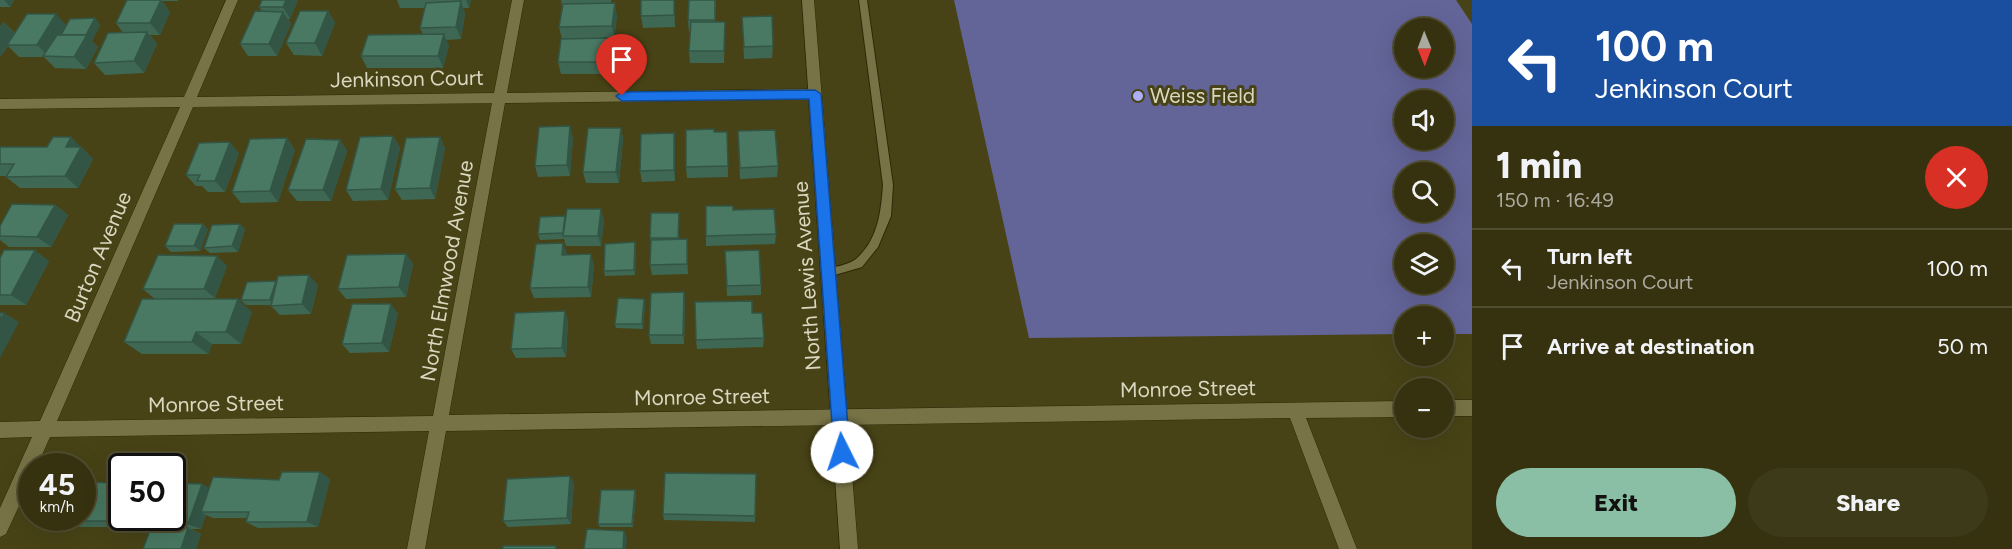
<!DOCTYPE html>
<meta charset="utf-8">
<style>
body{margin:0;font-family:Figtree,sans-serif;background:#3d3a19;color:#f1f3f6;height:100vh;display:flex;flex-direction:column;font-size:22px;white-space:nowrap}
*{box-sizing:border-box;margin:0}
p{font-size:20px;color:#aaaa9f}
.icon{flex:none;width:33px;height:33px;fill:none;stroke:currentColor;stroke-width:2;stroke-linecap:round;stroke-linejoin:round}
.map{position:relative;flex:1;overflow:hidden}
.panel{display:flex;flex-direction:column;background:#363210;width:540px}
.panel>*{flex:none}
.banner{background:#1a4fa0;color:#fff;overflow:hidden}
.needle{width:39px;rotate:179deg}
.tools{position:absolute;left:1394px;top:18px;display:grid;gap:12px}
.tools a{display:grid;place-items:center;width:60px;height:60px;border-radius:50%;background:#363210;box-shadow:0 6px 24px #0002,0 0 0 2px #504d30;font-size:30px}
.speed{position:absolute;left:18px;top:453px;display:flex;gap:12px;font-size:30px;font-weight:700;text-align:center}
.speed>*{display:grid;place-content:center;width:78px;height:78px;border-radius:50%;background:#363210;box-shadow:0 6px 24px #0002,0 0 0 2px #504d30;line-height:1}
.speed small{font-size:15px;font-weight:400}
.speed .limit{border:3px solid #111;border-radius:9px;background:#fff;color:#111}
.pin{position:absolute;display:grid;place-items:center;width:51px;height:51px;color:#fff;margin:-62px -26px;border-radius:50% 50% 50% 0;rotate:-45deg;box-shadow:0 0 6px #0007}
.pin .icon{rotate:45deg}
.me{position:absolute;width:66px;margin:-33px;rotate:356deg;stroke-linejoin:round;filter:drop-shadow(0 0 4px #0008)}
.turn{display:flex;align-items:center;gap:21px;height:126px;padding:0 24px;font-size:27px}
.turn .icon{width:78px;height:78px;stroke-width:2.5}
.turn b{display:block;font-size:42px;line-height:51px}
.round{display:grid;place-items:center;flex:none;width:63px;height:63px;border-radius:32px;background:#3d3a19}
.headline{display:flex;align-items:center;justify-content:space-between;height:102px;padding:0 24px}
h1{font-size:36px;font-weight:800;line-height:45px}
.primary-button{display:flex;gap:12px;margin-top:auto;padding:12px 24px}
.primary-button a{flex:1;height:69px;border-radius:36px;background:#8abfa5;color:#111;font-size:24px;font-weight:800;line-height:69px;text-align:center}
.primary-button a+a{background:#3d3a19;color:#f1f3f6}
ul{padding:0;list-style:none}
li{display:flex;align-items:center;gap:18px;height:78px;padding:0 24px;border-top:2px solid #504d30}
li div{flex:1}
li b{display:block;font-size:22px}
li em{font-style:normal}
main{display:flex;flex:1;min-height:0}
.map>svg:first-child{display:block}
</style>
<main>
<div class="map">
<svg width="1472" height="549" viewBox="0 0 1472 549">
<rect width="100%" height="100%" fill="#484316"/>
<path fill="#636498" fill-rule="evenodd" d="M954 0H1456L1472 24V334H1443V316H1404V334L1029 338ZM1443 28V68H1404V28ZM1404 100H1443V140H1404ZM1404 172H1443V212H1404ZM1443 244V284H1404V244Z"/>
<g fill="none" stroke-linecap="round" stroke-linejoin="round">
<g stroke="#2d2907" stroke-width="2">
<path id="lane" d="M859 0H867L893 185 891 216 878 247 862 267 828 277 824 276 823 273 824 270C833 267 849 265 856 259 878 240 881 212 883 185Z"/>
</g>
<g stroke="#2d2907" stroke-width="1">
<g id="street">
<path d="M226 0H238L197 97 494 93 512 0H524L507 93 815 89 822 94 815 99 505 103 449 415 1404 401V417L1306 418 1357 549H1339L1290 418 446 431 425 549H407L429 431 50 437 37 466H32V478L6 534 0 537V508L32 437 0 438V422L40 421 180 107 0 109V99L184 97ZM492 103 433 416 57 421 193 107Z"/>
<rect x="1443" y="400" width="29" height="16"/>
</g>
</g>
<g stroke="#2d2907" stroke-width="1">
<polygon id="secondary" points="802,0 814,0 858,549 840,549"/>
</g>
<use href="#lane" fill="#787346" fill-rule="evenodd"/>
<use href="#street" fill="#787346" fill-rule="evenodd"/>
<use href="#secondary" fill="#787346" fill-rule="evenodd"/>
</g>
<g fill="#3f6854">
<polygon points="0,0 14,0 10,7 0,7"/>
<polygon points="126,0 178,0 178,1 162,1 170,12 160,35 150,35 157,44 144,73 105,75 94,63 123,33 116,23 127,1"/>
<polygon points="262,0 298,0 290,19 288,19 291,24 277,56 248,56 240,44 262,11 259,7"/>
<polygon points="397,0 471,0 469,8 463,8 465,14 461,39 446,40 449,46 443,68 367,68 361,56 423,34 420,28 425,8 400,8"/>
<polygon points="561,0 611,0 611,3 617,16 614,39 609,39 611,48 618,60 617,74 561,74 558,62 562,39 559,27 562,7"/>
<polygon points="674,0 675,27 643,28 641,16"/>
<polygon points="716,0 715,22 725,22 724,63 690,63 689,51 690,32 689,32 688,20"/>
<polygon points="328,11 335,23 322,56 294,55 286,43"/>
<polygon points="742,17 773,46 772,58 744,59"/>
<polygon points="95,18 100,25 92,41 98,47 86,69 55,68 44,57 19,57 8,46 0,57 3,22 15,33 66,25"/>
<polygon points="621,128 623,139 619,183 586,183 583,172"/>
<polygon points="738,131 778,166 777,177 740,179"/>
<polygon points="714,132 727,132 728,177 687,178 686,167"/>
<polygon points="393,136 400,148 388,200 353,201 346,190"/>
<polygon points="440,137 445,148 435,199 402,200 395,189"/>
<polygon points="287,138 295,150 278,202 241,203 232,192"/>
<polygon points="573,138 570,176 538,177 535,166"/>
<polygon points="340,140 347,151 331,201 297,201 288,190"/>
<polygon points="675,145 675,181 642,182 640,171"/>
<polygon points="0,147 84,148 83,149 93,159 78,188 20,188 6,177 7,176 0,176"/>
<polygon points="239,153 225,192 208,192 202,186 196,186 186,175"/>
<polygon points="55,205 68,215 51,247 9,247 0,240 0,236"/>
<polygon points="733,210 776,234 775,244 706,246 706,236"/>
<polygon points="679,213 679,239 688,250 688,274 652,275 650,265 651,243 650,238"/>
<polygon points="604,220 601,246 566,246 564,239 540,240 538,234"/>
<polygon points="208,229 200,251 171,252 165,246"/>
<polygon points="245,229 238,252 210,253 204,248"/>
<polygon points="563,243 567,255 594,265 591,297 534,298 530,288"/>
<polygon points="636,248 635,275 605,276 604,271"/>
<polygon points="725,251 761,285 761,295 727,296"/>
<polygon points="406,254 413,264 406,297 346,299 338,289"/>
<polygon points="0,258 49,261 26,305 0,305"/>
<polygon points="227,266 215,298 155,299 143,289"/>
<polygon points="276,281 277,283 318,285 311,314 280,315 271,306 271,305 246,305 241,300"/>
<polygon points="684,292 685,302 684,344 651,344 649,335"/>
<polygon points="644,299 645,304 643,329 616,328 615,324"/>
<polygon points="252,312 241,344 212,344 208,354 142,354 124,342"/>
<polygon points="398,313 389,352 350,353 342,344"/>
<polygon points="752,313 764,338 763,347 697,349 696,340"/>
<polygon points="568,320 566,357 516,358 511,349"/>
<polygon points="320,472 330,479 318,527 258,528 246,522 247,518 213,518 206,515 201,529 191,529 201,534 196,549 143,549 177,528 167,523 209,488 279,480"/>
<polygon points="122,483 144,527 75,527 59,521"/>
<polygon points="574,483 571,524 508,527 503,521"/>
<polygon points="635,490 636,494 633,527 600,527 598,524"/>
<polygon points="663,514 755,516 755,522 664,520"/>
</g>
<g fill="#335545">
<polygon points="4,0 14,0 10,7"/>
<polygon points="161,0 170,12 160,35 150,23"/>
<polygon points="286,0 298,0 290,19 283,7"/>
<polygon points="466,0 471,0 469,8"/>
<polygon points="461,1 465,14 461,39 456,27"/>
<polygon points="615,3 617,16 614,39 612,26"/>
<polygon points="328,11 335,23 322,56 315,43"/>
<polygon points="283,12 291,24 277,56 269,44"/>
<polygon points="56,14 67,26 48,56 37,45"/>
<polygon points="95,18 100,25 92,41 98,47 86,69 74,57"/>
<polygon points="3,22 15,34 0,57 0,26"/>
<polygon points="147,32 157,44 144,73 134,61"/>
<polygon points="444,34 449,46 443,68 438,56"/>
<polygon points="616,48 618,60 617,74 615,62"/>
<polygon points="570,126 573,138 570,176 567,165"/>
<polygon points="621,128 623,139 619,183 616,172"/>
<polygon points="674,133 675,145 675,181 674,170"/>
<polygon points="393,136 400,148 388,200 381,189"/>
<polygon points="71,137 93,159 78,188 65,176 66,147"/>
<polygon points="440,137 445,148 435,199 430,188"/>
<polygon points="287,138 295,150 278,202 270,191"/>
<polygon points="340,140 347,151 331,201 323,190"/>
<polygon points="230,142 239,153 225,192 215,181"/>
<polygon points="55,205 68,215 51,247 37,237"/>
<polygon points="601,209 604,220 601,246 598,236"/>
<polygon points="203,224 208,229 200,251 194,246"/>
<polygon points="240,224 245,229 238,252 232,246"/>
<polygon points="687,239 688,250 688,274 687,264"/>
<polygon points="635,242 636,248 635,275 634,270"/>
<polygon points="563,243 567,254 565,265 562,255"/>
<polygon points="35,250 49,261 26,305 11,295"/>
<polygon points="406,254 413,264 406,297 399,287"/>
<polygon points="591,254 594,265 591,297 588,287"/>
<polygon points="217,256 227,266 215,298 204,289"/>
<polygon points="309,275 318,285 311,314 302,304"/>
<polygon points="276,281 280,286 275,305 270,300"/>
<polygon points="684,292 685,302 684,344 683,335"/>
<polygon points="238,299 252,312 241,344 226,332"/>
<polygon points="644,299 645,304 643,329 642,324"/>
<polygon points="391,304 398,313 389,352 382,343"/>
<polygon points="565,311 568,320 566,357 562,348"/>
<polygon points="4,313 19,322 0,358 0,320"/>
<polygon points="196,332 212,344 208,354 192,342"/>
<polygon points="320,472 330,479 318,527 307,522"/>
<polygon points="570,476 574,483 571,524 567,518"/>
<polygon points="202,484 214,490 201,512 206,515 201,529 188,524"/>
<polygon points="635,490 636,494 633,527 632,524"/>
<polygon points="130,518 147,518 144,527 129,521"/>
<polygon points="188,528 201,534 196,549 181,549"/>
<polygon points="624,531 627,537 626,549 623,549"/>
</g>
<g fill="#497962" stroke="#335545" stroke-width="1.5">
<polygon points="127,0 161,0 150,23 116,23"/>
<polygon points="262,0 286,0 283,7 259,7"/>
<polygon points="641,0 674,0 674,15 641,16"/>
<polygon points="689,0 715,0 715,20 688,20"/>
<polygon points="461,1 456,27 420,28 426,3"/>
<polygon points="615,3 612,26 559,27 563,4"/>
<polygon points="255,11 283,12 269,44 240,44"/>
<polygon points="300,11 328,11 315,43 286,43"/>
<polygon points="27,14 56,14 37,45 7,45"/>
<polygon points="772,16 773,46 744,47 742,17"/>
<polygon points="95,18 86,35 61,35 70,19"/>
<polygon points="691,22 725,22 724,51 689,51"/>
<polygon points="147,32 134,61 94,63 108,33"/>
<polygon points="444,34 438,56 361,56 368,35"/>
<polygon points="57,35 87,35 74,57 43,56"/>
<polygon points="609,38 608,48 616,48 615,62 558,62 561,39"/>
<polygon points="570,126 567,165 535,166 539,127"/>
<polygon points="588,128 621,128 616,172 583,172"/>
<polygon points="714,129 714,132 727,132 728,166 686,167 686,130"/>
<polygon points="775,130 778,166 740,168 738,131"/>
<polygon points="674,133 674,170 640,171 641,134"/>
<polygon points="393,136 381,189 346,190 360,137"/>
<polygon points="53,137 71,137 66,147 81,147 65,176 6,177 14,164 0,164 0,147 47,147"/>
<polygon points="440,137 430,188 395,189 406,138"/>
<polygon points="287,138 270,191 232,192 250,139"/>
<polygon points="306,139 340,140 323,190 288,190"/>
<polygon points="230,142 215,181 197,181 200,175 186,175 199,143"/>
<polygon points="12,204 55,205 37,237 0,236 0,226"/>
<polygon points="706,206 733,206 733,210 774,209 776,234 706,236"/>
<polygon points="567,209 601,209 598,236 563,236"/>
<polygon points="651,213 679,213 678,238 650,238"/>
<polygon points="565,216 563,233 538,234 540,217"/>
<polygon points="174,224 203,224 194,246 165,246"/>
<polygon points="240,224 232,246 204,248 212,225"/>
<polygon points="687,239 687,264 650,265 651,240"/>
<polygon points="635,242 634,270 604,271 605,244"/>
<polygon points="563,243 562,255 591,254 588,287 530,288 536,244"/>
<polygon points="4,250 35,250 11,295 0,295 0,258"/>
<polygon points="759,250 761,285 727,286 725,251"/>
<polygon points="406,254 399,287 338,289 347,255"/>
<polygon points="158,255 217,256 204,289 143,289"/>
<polygon points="309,275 302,304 271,306 278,276"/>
<polygon points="276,281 270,300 241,300 247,282"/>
<polygon points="684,292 683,335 649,335 651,293"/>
<polygon points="618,298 644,299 642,324 615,324"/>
<polygon points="142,299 238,299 226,332 196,332 192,342 124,342"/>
<polygon points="752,301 752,313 762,313 764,338 696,340 695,302"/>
<polygon points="352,304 391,304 382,343 342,344"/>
<polygon points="565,311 562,348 511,349 515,313"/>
<polygon points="0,313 4,313 0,320"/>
<polygon points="282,472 320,472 307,522 246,522 249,512 201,512 213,477 279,480"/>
<polygon points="665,473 756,474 755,516 663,514"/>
<polygon points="570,476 567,518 503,521 507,479"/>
<polygon points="82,482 122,483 122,518 130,518 129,521 59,521 61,518 82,518"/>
<polygon points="172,483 202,484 188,524 167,523 169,518 172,518"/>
<polygon points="601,490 635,490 632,524 598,524"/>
<polygon points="151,528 188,528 181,549 143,549"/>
<polygon points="587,529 624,531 623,549 584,549"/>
<polygon points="503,546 556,546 555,549 503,549"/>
</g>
<polygon fill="#1a73e8" stroke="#114b97" stroke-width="1.5" points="815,90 821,94 850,452 847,458 842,460 836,458 834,452 809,99 622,101 616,96 622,92"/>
<circle fill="#adaffb" stroke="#484316" stroke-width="2" cx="1138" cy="96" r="6"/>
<g text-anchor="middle" stroke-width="6" stroke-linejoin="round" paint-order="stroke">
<g font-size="21" fill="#dad7c0" stroke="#484316">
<text transform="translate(407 79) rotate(-1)" y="7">Jenkinson Court</text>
<text transform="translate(98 257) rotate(-67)" y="7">Burton Avenue</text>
<text transform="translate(447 271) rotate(-80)" y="7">North Elmwood Avenue</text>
<text transform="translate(807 276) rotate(-94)" y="7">North Lewis Avenue</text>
<text transform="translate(1188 389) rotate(-1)" y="7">Monroe Street</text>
<text transform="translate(702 397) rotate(-1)" y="7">Monroe Street</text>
<text transform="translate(216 404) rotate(-1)" y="7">Monroe Street</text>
</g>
<g font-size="21" fill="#dad7c0" stroke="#484316" text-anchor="start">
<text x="1150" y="103">Weiss Field</text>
</g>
</g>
</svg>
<div class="tools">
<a><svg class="needle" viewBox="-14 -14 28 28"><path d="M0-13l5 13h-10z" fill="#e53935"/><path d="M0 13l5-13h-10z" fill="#aaaa9f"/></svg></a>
<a><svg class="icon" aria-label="sound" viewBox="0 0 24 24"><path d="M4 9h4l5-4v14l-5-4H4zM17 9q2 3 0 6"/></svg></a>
<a><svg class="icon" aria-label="search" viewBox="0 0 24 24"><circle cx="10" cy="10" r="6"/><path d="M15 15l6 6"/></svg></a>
<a><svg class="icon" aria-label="layers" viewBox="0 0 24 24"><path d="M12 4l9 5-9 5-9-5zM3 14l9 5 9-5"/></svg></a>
<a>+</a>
<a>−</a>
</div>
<div class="speed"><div>45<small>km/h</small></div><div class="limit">50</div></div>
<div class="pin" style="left:622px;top:96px;background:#d93025"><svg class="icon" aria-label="arrive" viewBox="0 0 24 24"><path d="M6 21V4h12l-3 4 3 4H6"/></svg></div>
<svg class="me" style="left:842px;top:452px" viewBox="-20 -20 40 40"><circle r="19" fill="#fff"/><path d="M0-13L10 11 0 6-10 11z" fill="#1a73e8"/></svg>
</div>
<section class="panel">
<div class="banner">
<div class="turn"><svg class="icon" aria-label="left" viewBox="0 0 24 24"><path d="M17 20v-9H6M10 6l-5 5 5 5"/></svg><div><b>100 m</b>Jenkinson Court</div></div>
</div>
<div class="headline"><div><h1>1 min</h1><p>150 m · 16:49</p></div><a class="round" style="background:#d93025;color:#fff"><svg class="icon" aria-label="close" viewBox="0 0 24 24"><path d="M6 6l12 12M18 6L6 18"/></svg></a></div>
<ul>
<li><svg class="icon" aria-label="left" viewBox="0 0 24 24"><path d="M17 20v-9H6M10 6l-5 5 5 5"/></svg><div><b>Turn left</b><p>Jenkinson Court</p></div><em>100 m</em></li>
<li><svg class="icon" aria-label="arrive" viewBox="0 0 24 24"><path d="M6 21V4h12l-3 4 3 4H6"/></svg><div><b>Arrive at destination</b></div><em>50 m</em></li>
</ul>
<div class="primary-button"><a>Exit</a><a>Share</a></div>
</section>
</main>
